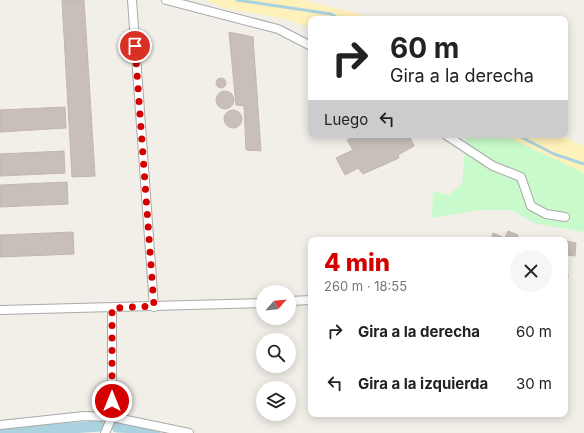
<!DOCTYPE html>
<html lang="es">
<meta charset="utf-8">
<style>
body{margin:0;font-family:Inter,sans-serif;background:#f6f6f6;color:#222;height:100vh;display:flex;flex-direction:column;font-size:15px;white-space:nowrap}
*{box-sizing:border-box;margin:0}
p{font-size:13px;color:#767676}
.icon{flex:none;width:22px;height:22px;fill:none;stroke:currentColor;stroke-width:2;stroke-linecap:round;stroke-linejoin:round}
.map{position:relative;flex:1;overflow:hidden}
.sheet{position:absolute;left:308px;top:237px;width:260px;height:180px;display:flex;flex-direction:column;background:#fff;border-radius:8px;box-shadow:0 2px 10px #0003}
.sheet>*{flex:none}
.hud{position:absolute;left:308px;top:16px;width:260px;height:122px;border-radius:8px;box-shadow:0 2px 10px #0003;background:#fff;color:#222;overflow:hidden}
.needle{width:26px;rotate:63deg}
.buttons{position:absolute;left:256px;top:285px;display:grid;gap:8px}
.buttons a{display:grid;place-items:center;width:40px;height:40px;border-radius:50%;background:#fff;box-shadow:0 2px 10px #0003;font-size:20px}
.pin{position:absolute;display:grid;place-items:center;width:34px;height:34px;color:#fff;margin:-17px;border:2px solid #fff;border-radius:50%;box-shadow:0 1px 4px #0007}
.me{position:absolute;width:44px;margin:-22px;rotate:0deg;stroke-linejoin:round;filter:drop-shadow(0 0 3px #0008)}
.turn{display:flex;align-items:center;gap:14px;height:84px;padding:0 16px;font-size:18px}
.turn .icon{width:52px;height:52px;stroke-width:2.5}
.turn b{display:block;font-size:28px;line-height:34px}
.then{display:flex;align-items:center;height:38px;padding:0 16px;background:#0003;gap:8px;font-size:15px}
.round{display:grid;place-items:center;flex:none;width:42px;height:42px;border-radius:21px;background:#f6f6f6}
.head{display:flex;align-items:center;justify-content:space-between;height:68px;padding:0 16px}
h1{font-size:24px;font-weight:800;line-height:30px;color:#d40000}
ul{padding:0;list-style:none}
li{display:flex;align-items:center;gap:12px;height:52px;padding:0 16px}
li div{flex:1}
li b{display:block;font-size:15px}
li em{font-style:normal}
.map>svg:first-child{display:block}
</style>
<div class="map">
<svg width="584" height="433" viewBox="0 0 584 433">
<rect width="100%" height="100%" fill="#f2efe9"/>
<g fill="#fff1ba">
<polygon points="205,0 303,0 363,15 369,19 311,19 311,28 285,19 223,8"/>
<polygon points="504,135 560,135 584,146 584,173"/>
</g>
<polygon fill="#c8facc" points="462,135 504,135 584,173 584,232 537,224 511,210 479,210 432,218 433,191 449,195 462,184 466,138"/>
<g fill="none" stroke-linecap="round" stroke-linejoin="round">
<g stroke="#aad3df" stroke-width="3">
<polyline points="237,0 331,14 340,19"/>
<polyline points="517,135 554,154 584,164"/>
</g>
<g stroke="#aad3df" stroke-width="11">
<polyline points="117,427 138,428 155,433"/>
<polyline points="5,433 99,426"/>
</g>
</g>
<g fill="#c7bfb8" stroke="#c4b6ab">
<polygon points="62,0 84,0 95,176 72,177"/>
<polygon points="229,32 253,37 261,151 246,150 244,106 236,105"/>
<circle cx="221" cy="83" r="5"/>
<circle cx="225" cy="100" r="9"/>
<polygon points="65,107 66,128 0,132 0,110"/>
<circle cx="233" cy="119" r="9"/>
<polygon points="359,135 409,135 414,146 398,155 399,158 363,174 358,168 345,175 336,158 353,150 347,140"/>
<polygon points="64,151 65,173 0,176 0,154"/>
<polygon points="67,182 68,204 0,207 0,185"/>
<polygon points="508,231 518,235 516,240 491,240 493,233 505,238"/>
<polygon points="73,232 74,254 0,257 0,235"/>
<polygon points="566,241 576,243 575,256 565,255"/>
<polygon points="565,262 567,262 568,278 565,278"/>
</g>
<g fill="none" stroke-linecap="round" stroke-linejoin="round">
<g stroke="#a9a9a9" stroke-width="10">
<g id="minor">
<polyline points="132,0 154,307"/>
<polyline points="166,0 278,29 311,46"/>
<polyline points="446,135 493,166 521,177 531,206 546,214 565,217"/>
<polyline points="289,301 311,300"/>
<polyline points="0,310 263,303"/>
<polyline points="0,425 84,416 112,417 189,433"/>
<polyline points="105,433 112,417 112,308"/>
</g>
</g>
<use href="#minor" stroke="#fff" stroke-width="8"/>
</g>
<g fill="none" stroke-linecap="round" stroke-linejoin="round">
<polyline stroke="#d40000" stroke-width="7" stroke-dasharray="0 12.6" points="112,401 112,308 154,306 135,46"/>
</g>
</svg>
<div class="buttons">
<a><svg class="needle" viewBox="-14 -14 28 28"><path d="M0-13l5 13h-10z" fill="#e53935"/><path d="M0 13l5-13h-10z" fill="#767676"/></svg></a>
<a><svg class="icon" aria-label="search" viewBox="0 0 24 24"><circle cx="10" cy="10" r="6"/><path d="M15 15l6 6"/></svg></a>
<a><svg class="icon" aria-label="layers" viewBox="0 0 24 24"><path d="M12 4l9 5-9 5-9-5zM3 14l9 5 9-5"/></svg></a>
</div>
<div class="pin" style="left:135px;top:46px;background:#d93025"><svg class="icon" aria-label="arrive" viewBox="0 0 24 24"><path d="M6 21V4h12l-3 4 3 4H6"/></svg></div>
<svg class="me" style="left:112px;top:401px" viewBox="-20 -20 40 40"><circle r="17" fill="#d40000" stroke="#fff" stroke-width="3"/><path d="M0-11L8 9 0 5-8 9z" fill="#fff"/></svg>
<div class="hud">
<div class="turn"><svg class="icon" aria-label="right" viewBox="0 0 24 24"><path d="M7 20v-9h11M14 6l5 5-5 5"/></svg><div><b>60 m</b>Gira a la derecha</div></div>
<div class="then">Luego<svg class="icon" aria-label="left" viewBox="0 0 24 24"><path d="M17 20v-9H6M10 6l-5 5 5 5"/></svg></div>
</div>
<section class="sheet">
<div class="head"><div><h1>4 min</h1><p>260 m · 18:55</p></div><a class="round"><svg class="icon" aria-label="close" viewBox="0 0 24 24"><path d="M6 6l12 12M18 6L6 18"/></svg></a></div>
<ul>
<li><svg class="icon" aria-label="right" viewBox="0 0 24 24"><path d="M7 20v-9h11M14 6l5 5-5 5"/></svg><div><b>Gira a la derecha</b></div><em>60 m</em></li>
<li><svg class="icon" aria-label="left" viewBox="0 0 24 24"><path d="M17 20v-9H6M10 6l-5 5 5 5"/></svg><div><b>Gira a la izquierda</b></div><em>30 m</em></li>
</ul>
</section>
</div>
